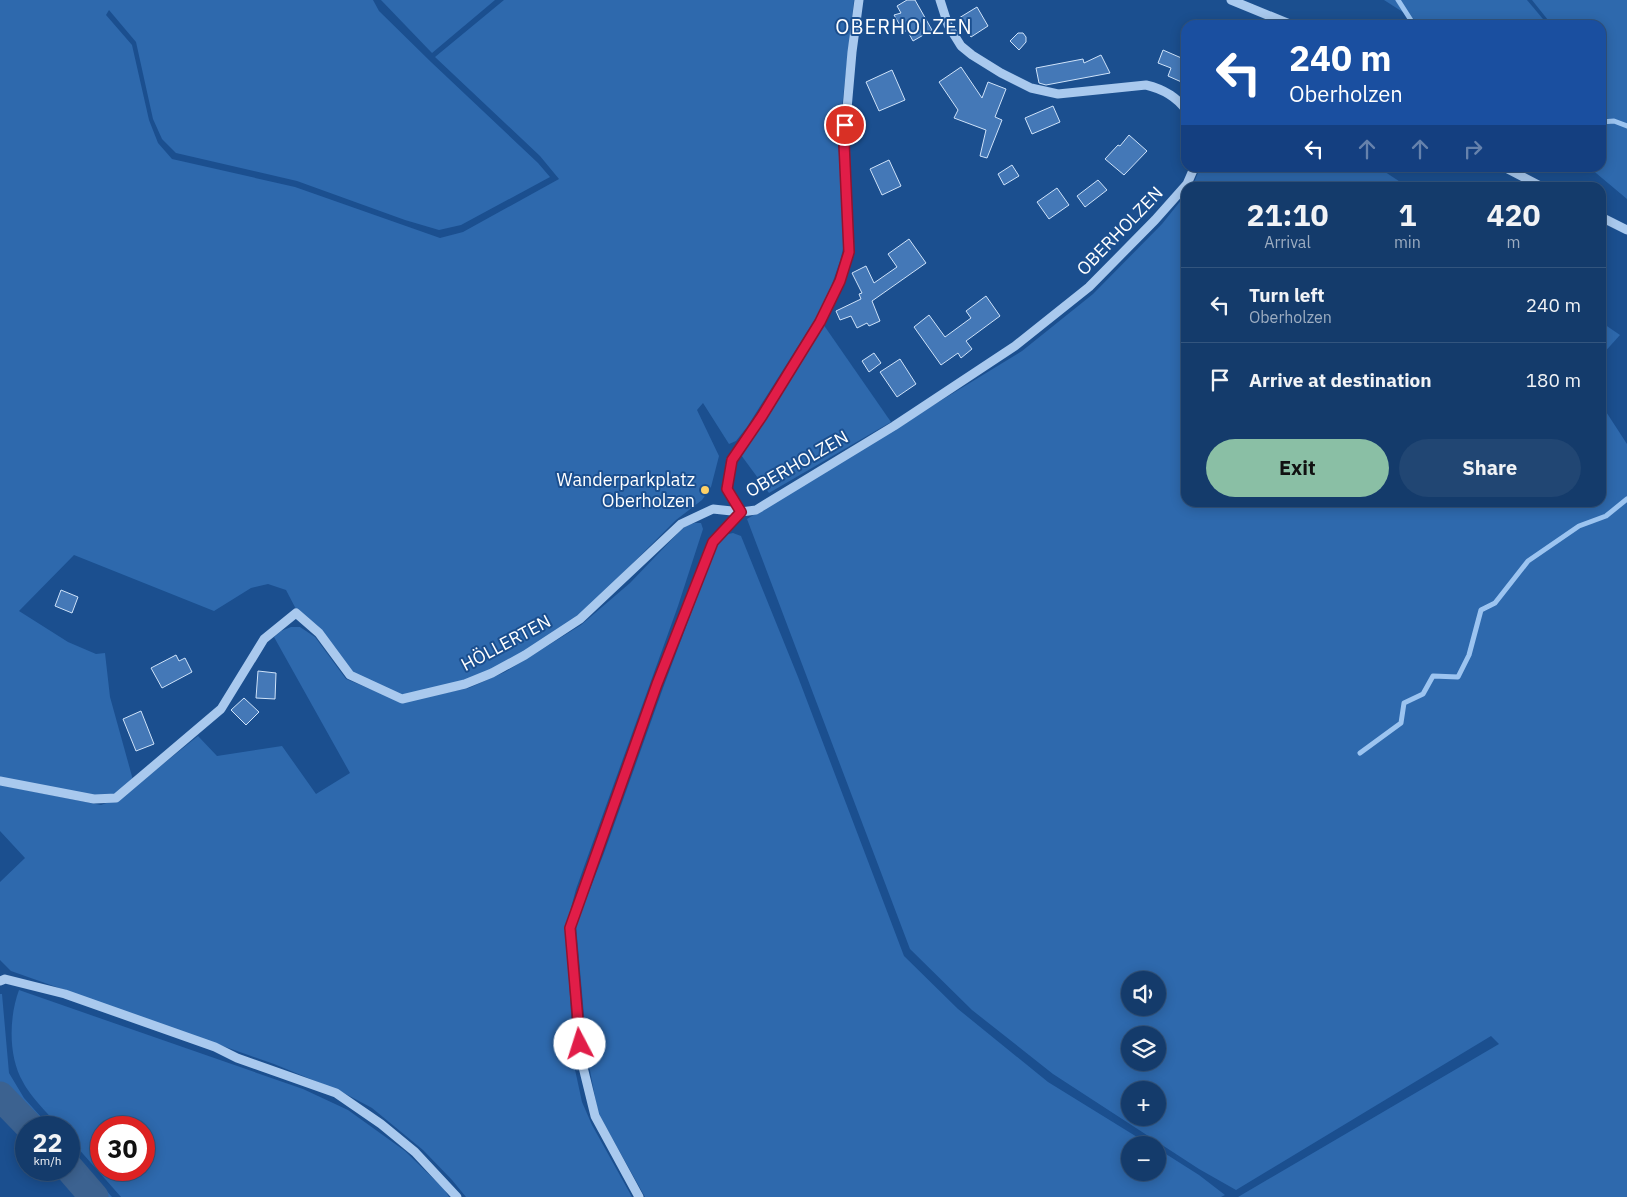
<!DOCTYPE html>
<meta charset="utf-8">
<style>
body{margin:0;font-family:"IBM Plex Sans",sans-serif;background:#214673;color:#f1f3f6;height:100vh;display:flex;flex-direction:column;font-size:19px;white-space:nowrap}
*{box-sizing:border-box;margin:0}
p{font-size:16px;color:#9dadc1}
.icon{flex:none;width:28px;height:28px;fill:none;stroke:currentColor;stroke-width:2;stroke-linecap:round;stroke-linejoin:round}
.map{position:relative;flex:1;overflow:hidden}
.drawer{position:absolute;left:1181px;top:182px;width:425px;height:325px;display:flex;flex-direction:column;background:#143b6b;border-radius:15px;box-shadow:0 2px 12px #0003,0 0 0 1px #33557e}
.drawer>*{flex:none}
.top-card{position:absolute;left:1181px;top:20px;width:425px;height:152px;border-radius:15px;box-shadow:0 2px 12px #0003,0 0 0 1px #33557e;background:#1a4fa0;color:#fff;overflow:hidden}
.fabs{position:absolute;left:1121px;top:971px;display:grid;gap:10px}
.fabs a{display:grid;place-items:center;width:45px;height:45px;border-radius:50%;background:#143b6b;box-shadow:0 2px 12px #0003,0 0 0 1px #33557e;font-size:25px}
.speed{position:absolute;left:15px;top:1116px;display:flex;gap:10px;font-size:25px;font-weight:700;text-align:center}
.speed>*{display:grid;place-content:center;width:65px;height:65px;border-radius:50%;background:#143b6b;box-shadow:0 2px 12px #0003,0 0 0 1px #33557e;line-height:1}
.speed small{font-size:12px;font-weight:400}
.speed .limit{border:8px solid #d22;background:#fff;color:#111}
.pin{position:absolute;display:grid;place-items:center;width:42px;height:42px;color:#fff;margin:-21px;border:2px solid #fff;border-radius:50%;box-shadow:0 1px 5px #0007}
.me{position:absolute;width:55px;margin:-28px;rotate:355deg;stroke-linejoin:round;filter:drop-shadow(0 0 4px #0008)}
.turn{display:flex;align-items:center;gap:18px;height:105px;padding:0 25px;font-size:22px}
.turn .icon{width:65px;height:65px;stroke-width:2.5}
.turn b{display:block;font-size:35px;line-height:42px}
.lanes{display:flex;align-items:center;height:48px;padding:0 25px;background:#0003;justify-content:center;gap:25px;direction:ltr}
.lanes .off{opacity:.35}
.eta{display:flex;justify-content:space-evenly;align-items:center;height:85px;text-align:center}
.eta b{font-size:30px;font-weight:700;line-height:35px}
.button{display:flex;gap:10px;margin-top:auto;padding:10px 25px}
.button a{flex:1;height:58px;border-radius:30px;background:#8abfa5;color:#111;font-size:20px;font-weight:700;line-height:58px;text-align:center}
.button a+a{background:#214673;color:#f1f3f6}
ul{padding:0;list-style:none}
li{display:flex;align-items:center;gap:15px;height:75px;padding:0 25px;border-top:1px solid #33557e}
li div{flex:1}
li b{display:block;font-size:19px}
li em{font-style:normal}
.map>svg:first-child{display:block}
</style>
<div class="map">
<svg width="1627" height="1197" viewBox="0 0 1627 1197">
<rect width="100%" height="100%" fill="#1b4f8f"/>
<g fill="#2e69ad" fill-rule="evenodd">
<polygon points="0,0 373,0 379,11 431,62 538,163 550,177 461,225 439,230 405,220 297,181 176,153 162,139 153,119 136,42 109,10 106,15 132,45 149,120 158,143 172,159 295,187 440,238 463,232 559,179 540,156 435,57 504,0 854,0 838,142 845,241 840,261 829,293 817,316 747,427 736,441 729,444 703,403 697,410 719,456 711,487 702,500 676,520 579,617 523,653 465,682 402,696 351,674 297,611 286,590 268,584 251,588 214,611 74,555 19,611 68,642 96,654 105,653 110,697 133,780 115,795 96,796 0,777"/>
<polygon points="381,0 495,0 432,53"/>
<polygon points="1384,0 1527,0 1548,25 1423,25"/>
<polygon points="1532,0 1627,0 1627,199 1590,168 1601,168 1601,25 1552,25"/>
<polygon points="1200,168 1379,168 1408,187 1192,187"/>
<path d="M1186 194V502H1601V404L1627 444V1197H1238L1499 1044 1491 1036 1236 1190 1199 1169 1053 1074 972 1010 910 949 747 519 1022 351 1093 294 1162 224ZM1130 980H1158V1008H1130ZM1130 1035H1158V1062H1130ZM1130 1090H1158V1118H1130Z"/>
<polygon points="1601,322 1620,335 1601,356"/>
<polygon points="823,324 891,422 769,493 741,455"/>
<polygon points="695,523 701,523 703,529 678,606 576,889 566,927 574,1065 582,1102 592,1125 632,1197 466,1197 452,1180 423,1150 372,1108 342,1092 274,1064 11,971 0,960 0,882 25,858 0,831 0,785 101,805 122,797 198,736 217,756 282,746 316,794 350,773 274,637 281,631 291,627 300,627 315,637 346,679 402,702 469,688 505,672 581,625 630,583 678,533 687,525"/>
<polygon points="733,533 741,536 798,677 904,956 958,1009 1048,1082 1150,1145 1130,1145 1130,1172 1158,1172 1158,1149 1199,1175 1225,1195 1221,1197 645,1197 598,1113 588,1060 576,925 604,853 663,688 716,547 724,535"/>
<path d="M19 990 303 1089 348 1110 405 1151 444 1189 449 1197H121L69 1138V1128L60 1127C49 1115 30 1096 23 1082 8 1056 9 1017 19 990ZM101 1128H144V1170H101Z"/>
<polygon points="0,994 2,994 9,1073 24,1098 50,1127 26,1128 0,1099"/>
<polygon points="69,1148 112,1197 89,1197 65,1170 69,1170"/>
</g>
<g fill="none" stroke-linecap="round" stroke-linejoin="round">
<g stroke="#9cc4f0" stroke-width="5">
<polyline points="1398,0 1414,25"/>
<polyline points="1601,122 1614,121 1627,126"/>
<polyline points="1360,753 1401,723 1404,703 1423,694 1433,676 1458,677 1469,655 1481,610 1495,603 1528,561 1579,526 1606,516 1627,499"/>
</g>
<g stroke="#3c6290" stroke-width="29">
<polyline points="0,1096 31,1128"/>
<polyline points="69,1168 94,1197"/>
</g>
</g>
<g fill="#4478b7" stroke="#cfe3fa">
<polygon points="907,0 915,0 932,30 913,41 907,30 904,32 894,15 901,13 897,6"/>
<polygon points="977,7 988,26 971,37 959,18"/>
<polygon points="1018,33 1023,33 1026,37 1026,42 1019,50 1010,41"/>
<polygon points="1163,50 1186,60 1186,84 1168,76 1171,68 1158,63"/>
<polygon points="1101,55 1110,73 1046,85 1039,83 1036,68 1083,59 1084,63"/>
<polygon points="961,67 982,98 988,82 1006,89 995,117 1002,120 987,158 980,156 986,130 954,118 958,110 939,82"/>
<polygon points="892,70 905,100 879,111 866,82"/>
<polygon points="1053,106 1060,122 1032,134 1025,118"/>
<polygon points="1129,135 1147,151 1124,175 1105,159 1118,145 1120,146"/>
<polygon points="889,160 901,186 882,195 870,169"/>
<polygon points="1012,165 1019,176 1004,185 998,174"/>
<polygon points="1098,180 1107,190 1085,207 1077,196"/>
<polygon points="1057,188 1069,205 1049,219 1037,202"/>
<polygon points="909,239 926,263 872,301 880,321 869,326 867,323 857,328 851,316 840,320 836,311 861,299 859,294 862,293 852,273 866,266 874,283 897,267 888,254"/>
<polygon points="986,296 1000,316 966,341 972,349 961,358 958,353 941,365 914,327 929,315 945,337 971,318 966,311"/>
<polygon points="874,353 881,363 869,372 862,361"/>
<polygon points="900,359 916,384 897,397 880,372"/>
<polygon points="61,590 78,597 72,613 55,606"/>
<polygon points="176,655 179,661 185,658 192,672 162,688 151,668"/>
<polygon points="258,671 276,673 275,699 256,698"/>
<polygon points="244,698 259,712 246,725 231,710"/>
<polygon points="141,711 154,744 136,751 123,719"/>
</g>
<g fill="none" stroke-linecap="round" stroke-linejoin="round">
<g stroke="#a9c9ee" stroke-width="9">
<path d="M940 0 948 25 961 46 972 55 1001 73 1031 88 1058 94 1146 85C1163 89 1176 96 1186 110"/>
<polyline points="1231,0 1292,25"/>
<polyline points="1506,168 1544,188"/>
<polyline points="1601,217 1627,230"/>
<polyline points="741,512 727,489 731,460 762,416 820,322 840,281 849,252 844,143 852,52 859,0"/>
<polyline points="0,781 94,799 116,798 221,709 264,639 296,613 319,633 350,675 402,699 465,684 492,673 525,655 580,619 681,524 713,509 741,512 756,510 894,426 1015,346 1089,287 1155,220 1187,184 1194,168"/>
<polyline points="0,981 5,979 65,994 215,1047 237,1058 336,1093 381,1124 415,1152 457,1197"/>
<polyline points="639,1197 595,1116 582,1063 570,928 657,684 713,542 741,512"/>
</g>
</g>
<g fill="none" stroke-linecap="round" stroke-linejoin="round">
<g stroke="#92132f" stroke-width="12">
<polyline id="route" points="580,1044 570,928 657,684 713,542 741,512 727,489 732,460 762,416 820,322 840,281 849,252 844,143 845,125"/>
</g>
<use href="#route" stroke="#e11d48" stroke-width="9"/>
</g>
<circle fill="#ffd166" stroke="#1b4f8f" stroke-width="2" cx="705" cy="490" r="5"/>
<g text-anchor="middle" stroke-width="4" stroke-linejoin="round" paint-order="stroke">
<g font-size="18" fill="#fff" stroke="#1b4f8f">
<text transform="translate(1120 231) rotate(-46)" y="6">OBERHOLZEN</text>
<text transform="translate(797 464) rotate(-30)" y="6">OBERHOLZEN</text>
<text transform="translate(506 643) rotate(-28)" y="6">HÖLLERTEN</text>
</g>
<g font-size="18" fill="#fff" stroke="#1b4f8f" text-anchor="end">
<text x="695" y="486">Wanderparkplatz<tspan x="695" dy="21">Oberholzen</tspan></text>
</g>
<g font-size="20" letter-spacing="1" fill="#fff" stroke="#1b4f8f">
<text x="904" y="34">OBERHOLZEN</text>
</g>
</g>
</svg>
<div class="fabs">
<a><svg class="icon" aria-label="sound" viewBox="0 0 24 24"><path d="M4 9h4l5-4v14l-5-4H4zM17 9q2 3 0 6"/></svg></a>
<a><svg class="icon" aria-label="layers" viewBox="0 0 24 24"><path d="M12 4l9 5-9 5-9-5zM3 14l9 5 9-5"/></svg></a>
<a>+</a>
<a>−</a>
</div>
<div class="speed"><div>22<small>km/h</small></div><div class="limit">30</div></div>
<div class="pin" style="left:845px;top:125px;background:#d93025"><svg class="icon" aria-label="arrive" viewBox="0 0 24 24"><path d="M6 21V4h12l-3 4 3 4H6"/></svg></div>
<svg class="me" style="left:580px;top:1044px" viewBox="-20 -20 40 40"><circle r="19" fill="#fff"/><path d="M0-13L10 11 0 6-10 11z" fill="#e11d48"/></svg>
<div class="top-card">
<div class="turn"><svg class="icon" aria-label="left" viewBox="0 0 24 24"><path d="M17 20v-9H6M10 6l-5 5 5 5"/></svg><div><b>240 m</b>Oberholzen</div></div>
<div class="lanes"><svg class="icon" aria-label="left" viewBox="0 0 24 24"><path d="M17 20v-9H6M10 6l-5 5 5 5"/></svg><svg class="icon off" aria-label="ahead" viewBox="0 0 24 24"><path d="M12 20V5M6 11l6-6 6 6"/></svg><svg class="icon off" aria-label="ahead" viewBox="0 0 24 24"><path d="M12 20V5M6 11l6-6 6 6"/></svg><svg class="icon off" aria-label="right" viewBox="0 0 24 24"><path d="M7 20v-9h11M14 6l5 5-5 5"/></svg></div>
</div>
<section class="drawer">
<div class="eta">
<div><b>21:10</b><p>Arrival</p></div>
<div><b>1</b><p>min</p></div>
<div><b>420</b><p>m</p></div>
</div>
<ul>
<li><svg class="icon" aria-label="left" viewBox="0 0 24 24"><path d="M17 20v-9H6M10 6l-5 5 5 5"/></svg><div><b>Turn left</b><p>Oberholzen</p></div><em>240 m</em></li>
<li><svg class="icon" aria-label="arrive" viewBox="0 0 24 24"><path d="M6 21V4h12l-3 4 3 4H6"/></svg><div><b>Arrive at destination</b></div><em>180 m</em></li>
</ul>
<div class="button"><a>Exit</a><a>Share</a></div>
</section>
</div>
